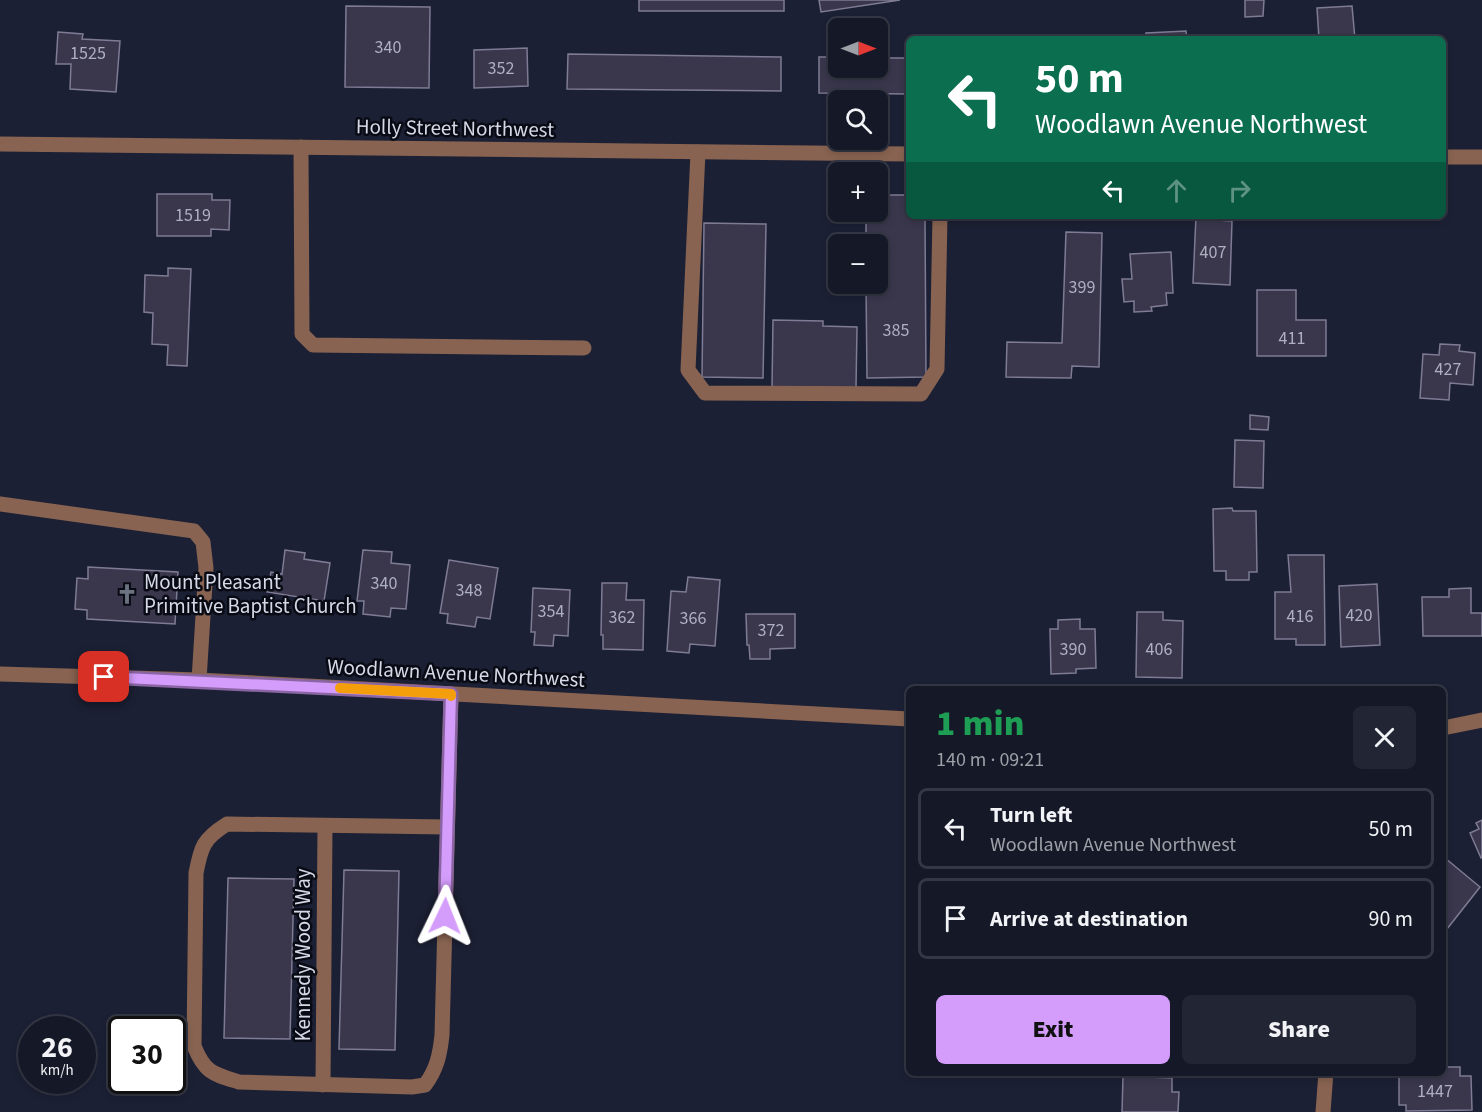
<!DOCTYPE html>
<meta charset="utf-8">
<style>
body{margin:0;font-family:"Source Sans 3",sans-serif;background:#222533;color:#f1f3f6;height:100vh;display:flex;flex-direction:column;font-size:22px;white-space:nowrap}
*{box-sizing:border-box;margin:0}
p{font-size:20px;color:#9da0a7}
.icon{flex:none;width:33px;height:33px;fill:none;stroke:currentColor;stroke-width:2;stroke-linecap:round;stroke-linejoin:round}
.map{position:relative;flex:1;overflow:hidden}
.side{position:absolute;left:906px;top:686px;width:540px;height:390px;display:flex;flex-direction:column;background:#151827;border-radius:9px;box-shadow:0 3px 9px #0003,0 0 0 2px #343744}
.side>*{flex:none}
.guide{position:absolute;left:906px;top:36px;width:540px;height:183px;border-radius:9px;box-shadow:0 3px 9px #0003,0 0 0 2px #343744;background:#0b6e4f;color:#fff;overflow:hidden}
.needle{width:39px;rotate:90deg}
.fabs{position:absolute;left:828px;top:18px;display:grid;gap:12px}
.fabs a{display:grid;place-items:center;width:60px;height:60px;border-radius:9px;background:#151827;box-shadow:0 3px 9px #0003,0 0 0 2px #343744;font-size:30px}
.speed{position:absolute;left:18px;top:1016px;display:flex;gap:12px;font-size:30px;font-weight:700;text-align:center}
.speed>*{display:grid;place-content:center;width:78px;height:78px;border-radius:50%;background:#151827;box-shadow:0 3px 9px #0003,0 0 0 2px #343744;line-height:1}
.speed small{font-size:15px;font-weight:400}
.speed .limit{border:3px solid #111;border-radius:9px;background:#fff;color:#111}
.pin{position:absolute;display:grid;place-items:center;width:51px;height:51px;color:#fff;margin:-26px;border-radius:12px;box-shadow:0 3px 9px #0006}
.me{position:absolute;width:66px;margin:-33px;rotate:2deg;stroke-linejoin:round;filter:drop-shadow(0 0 4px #0008)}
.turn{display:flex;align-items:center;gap:21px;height:126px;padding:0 30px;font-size:27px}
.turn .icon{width:78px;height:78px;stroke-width:2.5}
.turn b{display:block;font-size:42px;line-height:51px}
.lanes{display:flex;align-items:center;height:57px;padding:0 30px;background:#0003;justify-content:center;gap:30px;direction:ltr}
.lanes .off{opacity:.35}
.round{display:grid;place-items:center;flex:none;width:63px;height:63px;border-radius:9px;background:#222533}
.overview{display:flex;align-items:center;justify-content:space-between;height:102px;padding:0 30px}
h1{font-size:36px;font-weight:800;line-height:45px;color:#1e9e55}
.primary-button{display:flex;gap:12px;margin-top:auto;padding:12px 30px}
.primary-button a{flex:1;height:69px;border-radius:9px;background:#d49cfb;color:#111;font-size:24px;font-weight:800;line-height:69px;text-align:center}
.primary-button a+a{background:#222533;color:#f1f3f6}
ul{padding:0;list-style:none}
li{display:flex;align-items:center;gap:18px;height:81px;margin:0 12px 9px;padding:0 18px;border:3px solid #343744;border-radius:9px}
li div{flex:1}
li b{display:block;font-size:22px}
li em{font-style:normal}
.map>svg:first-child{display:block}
</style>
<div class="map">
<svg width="1482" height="1112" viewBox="0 0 1482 1112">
<rect width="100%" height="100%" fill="#1c2034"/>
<g fill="#3a374d" stroke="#7e7b94" stroke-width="1.5">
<rect x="639" y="0" width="145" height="11"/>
<polygon points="819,0 900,0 821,12"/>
<polygon points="1245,0 1264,0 1263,16 1245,17"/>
<polygon points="346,6 430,7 429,88 345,87"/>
<polygon points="1352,6 1355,39 1319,39 1317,8"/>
<polygon points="1186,31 1187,39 1146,39 1146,33"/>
<polygon points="58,32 83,34 82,39 120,41 116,92 70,89 71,64 56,64"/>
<polygon points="527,48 528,86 474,88 474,50"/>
<polygon points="568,54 781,57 781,91 567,89"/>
<polygon points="819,57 838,57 838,68 878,68 878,58 909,58 909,94 819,93"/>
<polygon points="157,194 212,194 212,200 230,200 229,230 211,229 211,236 157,236"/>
<polygon points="878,195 909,195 909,216 925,216 926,377 867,378 866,284 878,284 878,244 866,244 866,212 878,212"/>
<polygon points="1196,216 1218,216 1218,220 1232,221 1230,285 1193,283"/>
<polygon points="704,223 766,224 763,378 702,377"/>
<polygon points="1066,232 1102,233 1099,367 1072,366 1071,378 1006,377 1007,342 1062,343"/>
<polygon points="1171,252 1173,293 1166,293 1167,305 1151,307 1152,311 1134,312 1134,301 1124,302 1122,279 1132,279 1130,254"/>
<polygon points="168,268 191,269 187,366 167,365 168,345 152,344 153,313 144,312 145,275 168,276"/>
<polygon points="1257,290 1296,290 1296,320 1326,320 1326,356 1257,356"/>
<polygon points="773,320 823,321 823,326 857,327 856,388 772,387"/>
<polygon points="1440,344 1460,345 1459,351 1475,353 1473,385 1450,383 1449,400 1420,398 1423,354 1439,355"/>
<polygon points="1250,415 1269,417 1268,430 1250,429"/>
<polygon points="1235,440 1264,441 1263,488 1234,487"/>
<polygon points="1232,508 1233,511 1256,511 1257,572 1249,572 1249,580 1226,580 1226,571 1214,571 1213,509"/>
<polygon points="285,550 305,553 304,559 330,563 324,601 267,592 271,572 282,574"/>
<polygon points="363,550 392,552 391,563 410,565 406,609 391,608 390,617 363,614 364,601 357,601"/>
<polygon points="1288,555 1324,555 1325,645 1296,645 1296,639 1275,639 1275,592 1291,592"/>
<polygon points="449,560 498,568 490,619 477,617 475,627 447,623 448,614 440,613"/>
<polygon points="88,567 178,572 175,624 87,619 87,610 75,609 77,578 88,579"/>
<polygon points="688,577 720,580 715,646 690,644 689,653 667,651 671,591 686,592"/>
<polygon points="602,583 627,583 626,600 644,600 643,650 603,649 603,635 601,635"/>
<polygon points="1377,584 1380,645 1341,647 1339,586"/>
<polygon points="533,588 570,590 568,636 554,635 553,646 534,645 535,632 531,632"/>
<polygon points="1471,588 1471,613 1482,613 1482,636 1423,636 1422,597 1449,597 1449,589"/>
<polygon points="1137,612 1163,612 1163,620 1183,621 1182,678 1136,677"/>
<polygon points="746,614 795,614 795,648 770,649 770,659 750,659 749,645 747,645"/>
<polygon points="1080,619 1080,629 1095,629 1096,668 1076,669 1076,673 1051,674 1050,629 1058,629 1058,620"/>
<polygon points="1482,820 1482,857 1481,858 1470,833 1479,829 1476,823"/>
<polygon points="1445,858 1480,887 1443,934 1443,861"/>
<polygon points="344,870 399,871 395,1050 339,1049"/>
<polygon points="228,878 294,879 290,1039 224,1038"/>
<polygon points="1443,992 1447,992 1445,1024 1443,1024"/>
<polygon points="1443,1067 1460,1067 1460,1076 1471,1076 1472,1110 1406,1111 1406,1105 1399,1105 1399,1073 1443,1072"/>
<polygon points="1123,1076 1172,1078 1172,1092 1179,1092 1178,1112 1122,1112"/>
</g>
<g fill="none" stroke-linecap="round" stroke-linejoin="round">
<g stroke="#886351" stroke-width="15">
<polyline points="0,144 909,154"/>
<polyline points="301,147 302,334 313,345 584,348"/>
<polyline points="698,152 688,370 705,393 921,394 937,369 940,216"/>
<polyline points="1443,157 1482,157"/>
<polyline points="0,504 194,531 203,542 206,568 199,680"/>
<polyline points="0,674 199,680 909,719"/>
<polyline points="1443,728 1482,720"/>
<path d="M447 827 227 824C203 839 201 847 196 873L194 1046C205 1073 213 1074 239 1082L412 1087 425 1085C437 1069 440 1054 442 1035L451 694"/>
<polyline points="323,1085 325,826"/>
<polyline points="1323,1112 1326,1072"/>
</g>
</g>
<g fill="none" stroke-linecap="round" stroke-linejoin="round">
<g stroke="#8a65a3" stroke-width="15">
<polyline id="route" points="104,677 451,694 445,916"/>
</g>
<use href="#route" stroke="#d49cfb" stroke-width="10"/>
<polyline stroke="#f59e0b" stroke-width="10" points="340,688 451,694 451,696"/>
</g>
<defs>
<g id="church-bare" transform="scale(1.62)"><path d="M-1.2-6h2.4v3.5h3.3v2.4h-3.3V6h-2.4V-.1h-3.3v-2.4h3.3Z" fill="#6b7280" stroke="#090b14" stroke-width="2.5" paint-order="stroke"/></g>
</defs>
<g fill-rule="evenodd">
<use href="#church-bare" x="127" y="594"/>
</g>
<g text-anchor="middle" stroke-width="5" stroke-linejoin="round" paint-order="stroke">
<g font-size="18" fill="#aeb0c0">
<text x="388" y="53">340</text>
<text x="88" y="59">1525</text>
<text x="501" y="74">352</text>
<text x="193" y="221">1519</text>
<text x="1213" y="258">407</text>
<text x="1082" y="293">399</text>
<text x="896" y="336">385</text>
<text x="1292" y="344">411</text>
<text x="1448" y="375">427</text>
<text x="384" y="589">340</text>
<text x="469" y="596">348</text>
<text x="551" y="617">354</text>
<text x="1359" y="621">420</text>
<text x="1300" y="622">416</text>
<text x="622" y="623">362</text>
<text x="693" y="624">366</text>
<text x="771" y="636">372</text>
<text x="1073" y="655">390</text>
<text x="1159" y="655">406</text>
<text x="1435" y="1097">1447</text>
</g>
<g font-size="21" fill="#d5d8e6" stroke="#090b14">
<text transform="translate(455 128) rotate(1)" y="7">Holly Street Northwest</text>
<text transform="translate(456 673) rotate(3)" y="7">Woodlawn Avenue Northwest</text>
<text transform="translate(303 955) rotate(-90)" y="7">Kennedy Wood Way</text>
</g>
<g font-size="21" fill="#d5d8e6" stroke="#090b14" text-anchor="start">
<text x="144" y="589">Mount Pleasant<tspan x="144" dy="24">Primitive Baptist Church</tspan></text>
</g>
</g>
</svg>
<div class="fabs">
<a><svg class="needle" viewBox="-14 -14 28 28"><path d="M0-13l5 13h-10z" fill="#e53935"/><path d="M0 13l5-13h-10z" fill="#9da0a7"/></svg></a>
<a><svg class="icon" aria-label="search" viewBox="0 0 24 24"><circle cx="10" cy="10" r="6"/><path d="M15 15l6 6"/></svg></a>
<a>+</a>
<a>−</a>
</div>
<div class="speed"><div>26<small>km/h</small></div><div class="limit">30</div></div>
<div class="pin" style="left:104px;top:677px;background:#d93025"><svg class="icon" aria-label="arrive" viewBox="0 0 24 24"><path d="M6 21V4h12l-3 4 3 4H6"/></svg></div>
<svg class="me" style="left:445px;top:916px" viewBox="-20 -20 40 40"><path d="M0-17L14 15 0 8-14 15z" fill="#d49cfb" stroke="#fff" stroke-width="4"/></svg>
<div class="guide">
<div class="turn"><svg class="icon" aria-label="left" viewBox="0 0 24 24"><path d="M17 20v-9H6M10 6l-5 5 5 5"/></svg><div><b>50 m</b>Woodlawn Avenue Northwest</div></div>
<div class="lanes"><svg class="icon" aria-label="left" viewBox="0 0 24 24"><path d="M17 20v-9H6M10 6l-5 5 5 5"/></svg><svg class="icon off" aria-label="ahead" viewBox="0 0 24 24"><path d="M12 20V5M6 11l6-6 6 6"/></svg><svg class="icon off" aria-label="right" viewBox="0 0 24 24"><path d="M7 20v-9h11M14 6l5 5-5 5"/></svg></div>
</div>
<section class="side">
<div class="overview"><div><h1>1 min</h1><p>140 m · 09:21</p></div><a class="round"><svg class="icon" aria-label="close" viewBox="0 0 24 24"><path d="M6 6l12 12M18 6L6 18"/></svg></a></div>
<ul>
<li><svg class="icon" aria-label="left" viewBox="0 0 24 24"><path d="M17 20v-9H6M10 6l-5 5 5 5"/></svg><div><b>Turn left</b><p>Woodlawn Avenue Northwest</p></div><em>50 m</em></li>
<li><svg class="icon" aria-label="arrive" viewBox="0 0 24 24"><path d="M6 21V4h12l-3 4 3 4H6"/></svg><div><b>Arrive at destination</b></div><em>90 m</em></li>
</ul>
<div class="primary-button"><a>Exit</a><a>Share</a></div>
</section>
</div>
